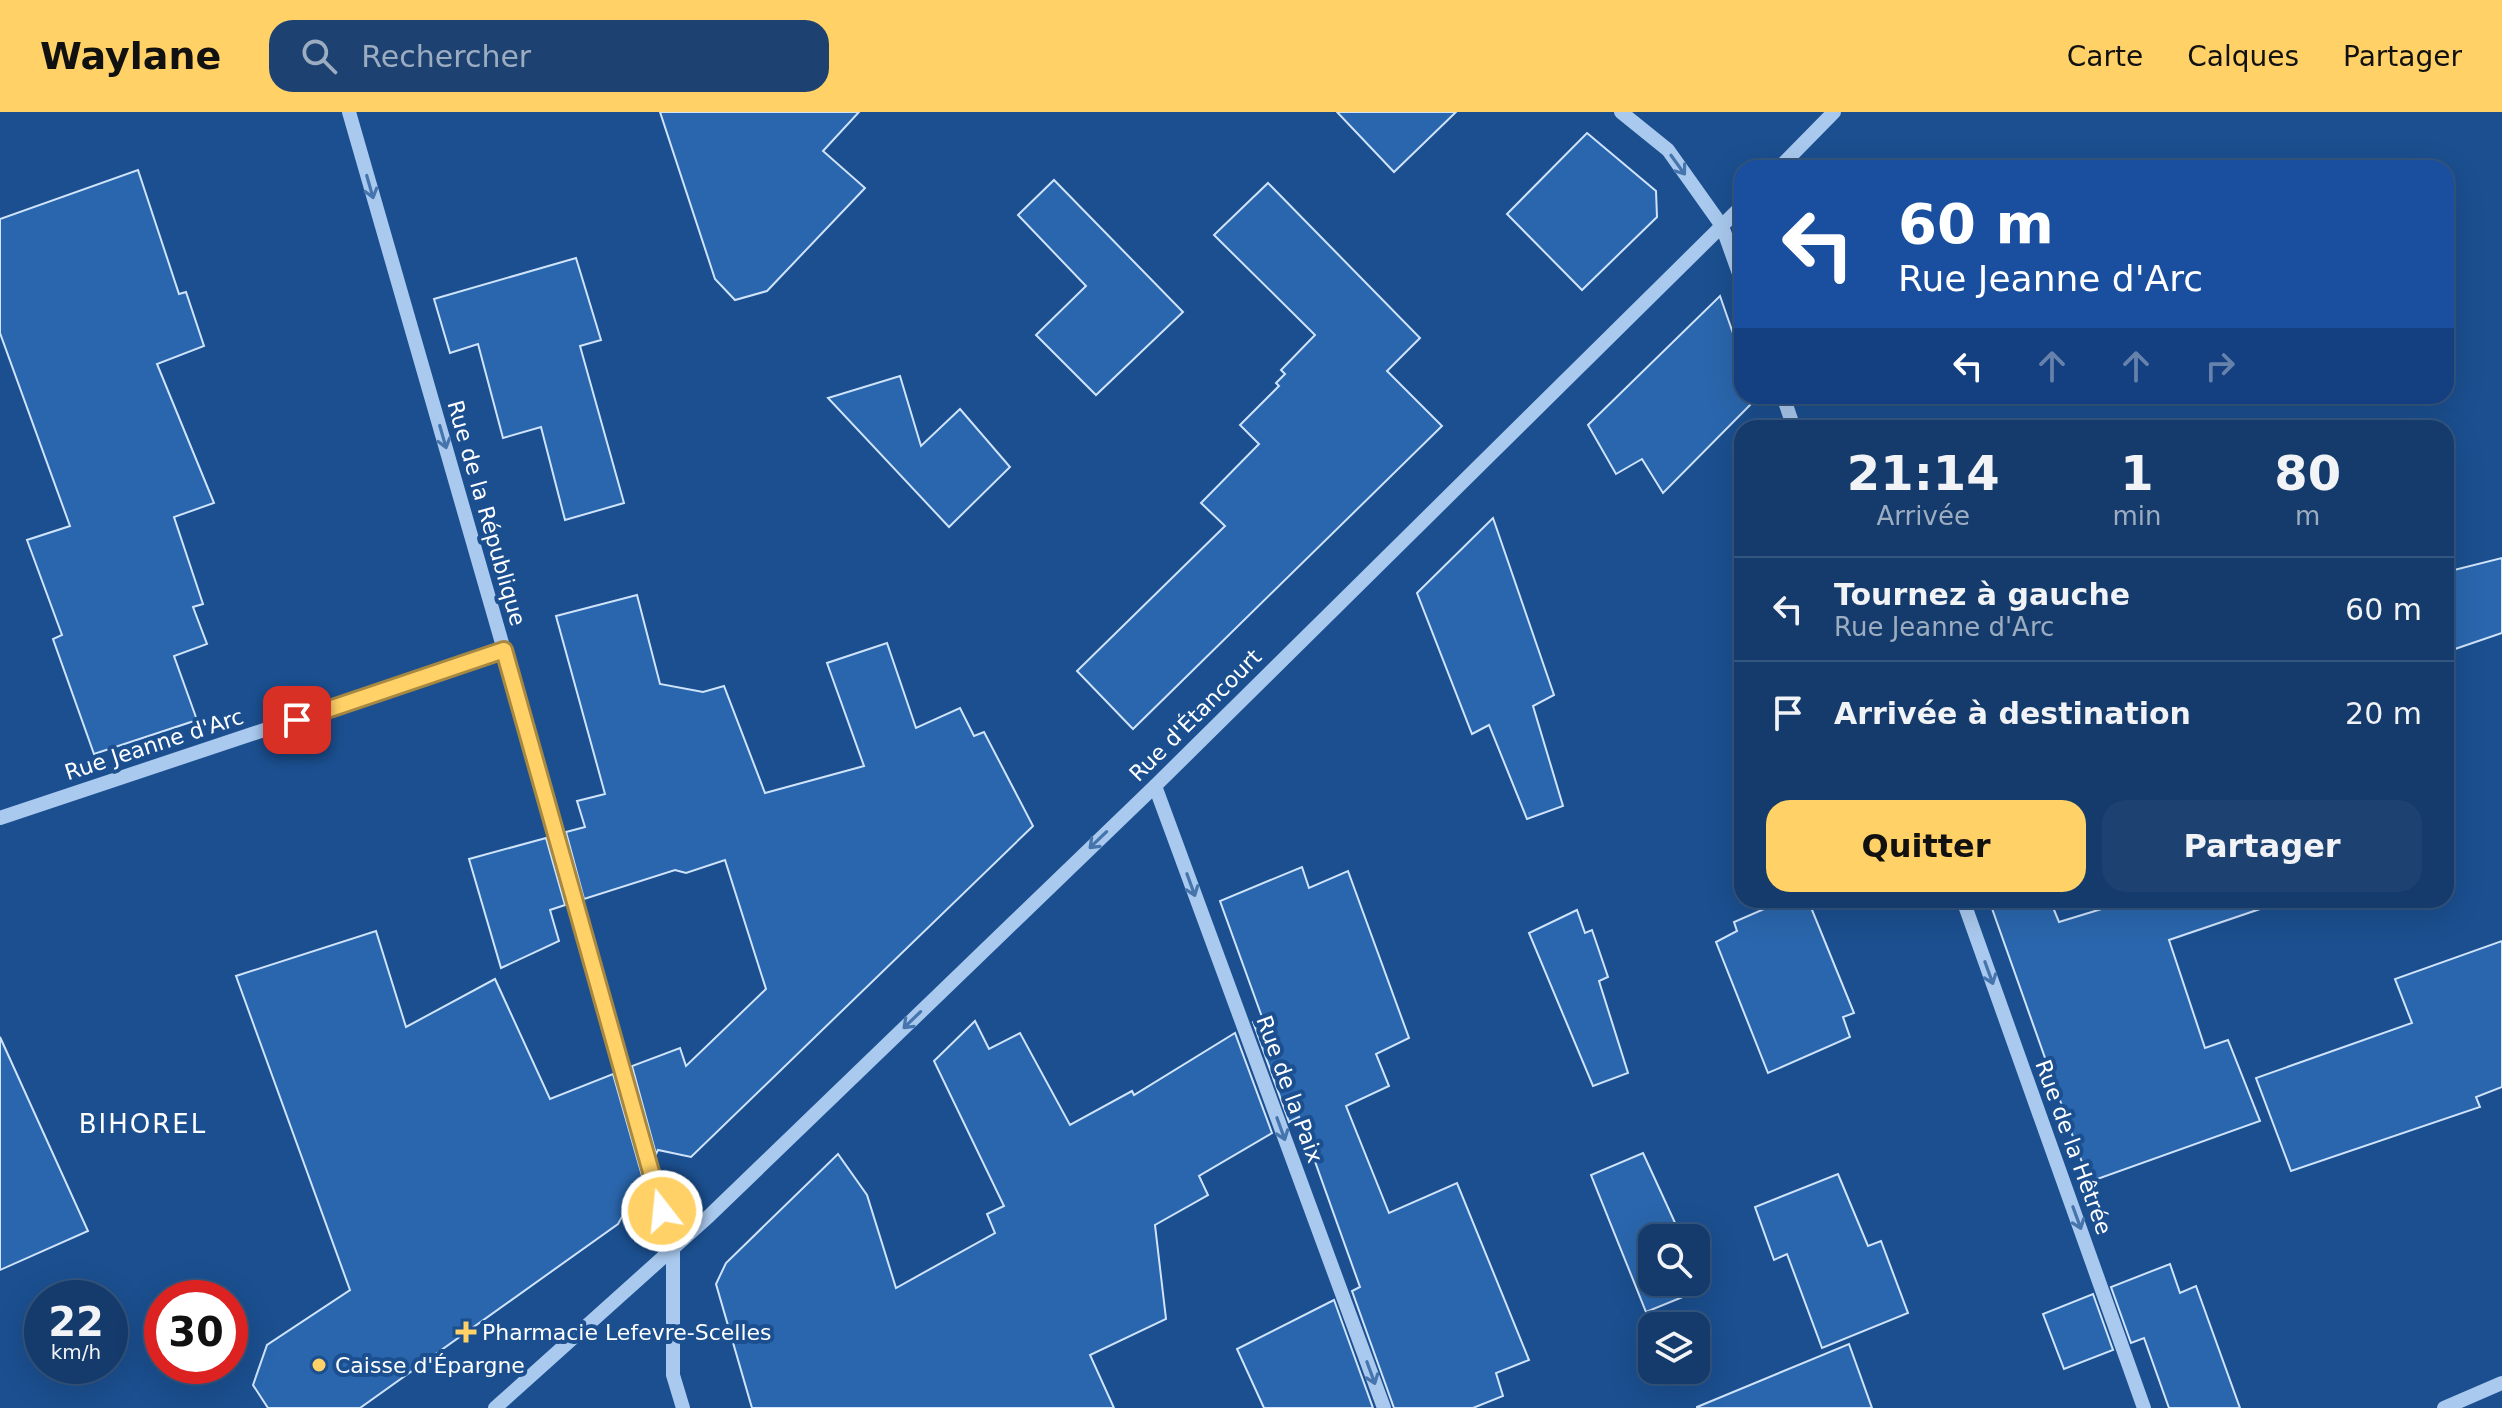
<!DOCTYPE html>
<html lang="fr">
<meta charset="utf-8">
<style>
body{margin:0;font-family:"DejaVu Sans",sans-serif;background:#1d4271;color:#f1f3f6;height:100vh;display:flex;flex-direction:column;font-size:30px;white-space:nowrap}
*{box-sizing:border-box;margin:0}
p{font-size:26px;color:#9dadc1}
.icon{flex:none;width:44px;height:44px;fill:none;stroke:currentColor;stroke-width:2;stroke-linecap:round;stroke-linejoin:round}
.map{position:relative;flex:1;overflow:hidden}
.drawer{position:absolute;left:1734px;top:308px;width:720px;height:488px;display:flex;flex-direction:column;background:#143b6b;border-radius:24px;box-shadow:0 8px 32px #0002,0 0 0 2px #33557e}
.drawer>*{flex:none}
.top-card{position:absolute;left:1734px;top:48px;width:720px;height:244px;border-radius:24px;box-shadow:0 8px 32px #0002,0 0 0 2px #33557e;background:#1a4fa0;color:#fff;overflow:hidden}
.controls{position:absolute;left:1638px;top:1112px;display:grid;gap:16px}
.controls a{display:grid;place-items:center;width:72px;height:72px;border-radius:16px;background:#143b6b;box-shadow:0 8px 32px #0002,0 0 0 2px #33557e;font-size:40px}
.speed{position:absolute;left:24px;top:1168px;display:flex;gap:16px;font-size:40px;font-weight:700;text-align:center}
.speed>*{display:grid;place-content:center;width:104px;height:104px;border-radius:50%;background:#143b6b;box-shadow:0 8px 32px #0002,0 0 0 2px #33557e;line-height:1}
.speed small{font-size:20px;font-weight:400}
.speed .limit{border:12px solid #d22;background:#fff;color:#111}
.pin{position:absolute;display:grid;place-items:center;width:68px;height:68px;color:#fff;margin:-34px;border-radius:16px;box-shadow:0 4px 12px #0006}
.me{position:absolute;width:88px;margin:-44px;rotate:344deg;stroke-linejoin:round;filter:drop-shadow(0 0 6px #0008)}
.turn{display:flex;align-items:center;gap:28px;height:168px;padding:0 32px;font-size:36px}
.turn .icon{width:104px;height:104px;stroke-width:2.5}
.turn b{display:block;font-size:56px;line-height:68px}
.lanes{display:flex;align-items:center;height:76px;padding:0 32px;background:#0003;justify-content:center;gap:40px;direction:ltr}
.lanes .off{opacity:.35}
.eta{display:flex;justify-content:space-evenly;align-items:center;height:136px;text-align:center}
.eta b{font-size:48px;font-weight:600;line-height:56px}
.primary-button{display:flex;gap:16px;margin-top:auto;padding:16px 32px}
.primary-button a{flex:1;height:92px;border-radius:24px;background:#ffd166;color:#111;font-size:32px;font-weight:600;line-height:92px;text-align:center}
.primary-button a+a{background:#1d4271;color:#f1f3f6}
ul{padding:0;list-style:none}
li{display:flex;align-items:center;gap:24px;height:104px;padding:0 32px;border-top:2px solid #33557e}
li div{flex:1}
li b{display:block;font-size:30px}
li em{font-style:normal}
header{display:flex;align-items:center;gap:48px;box-sizing:border-box;height:112px;padding:0 40px;background:#ffd166;color:#111}
header strong{font-size:38px}
nav{display:flex;gap:44px;margin-inline-start:auto;font-size:28px}
.search{width:560px;height:72px;background:#1d4271;display:flex;align-items:center;gap:20px;box-sizing:border-box;padding:0 28px;border-radius:24px;color:#9dadc1;font-size:30px}
.map>svg:first-child{display:block}
</style>
<header>
<strong>Waylane</strong>
<div class="search"><svg class="icon" aria-label="search" viewBox="0 0 24 24"><circle cx="10" cy="10" r="6"/><path d="M15 15l6 6"/></svg>Rechercher</div>
<nav><a>Carte</a><a>Calques</a><a>Partager</a></nav>
</header>
<div class="map">
<svg width="2502" height="1296" viewBox="0 0 2502 1296">
<rect width="100%" height="100%" fill="#1b4f8f"/>
<g fill="#2a66ad" stroke="#cfe3fa" stroke-width="2">
<polygon points="660,0 859,0 823,39 865,76 767,179 735,188 715,167"/>
<polygon points="1337,0 1456,0 1394,60"/>
<polygon points="1587,21 1656,79 1657,105 1582,178 1507,102"/>
<polygon points="138,58 179,182 186,180 204,234 157,252 214,391 174,405 203,492 193,495 207,532 174,544 197,608 94,642 53,527 62,523 27,428 70,414 0,221 0,107"/>
<polygon points="1054,68 1183,200 1096,283 1036,223 1086,174 1018,103"/>
<polygon points="1268,71 1420,226 1387,259 1442,314 1133,617 1077,559 1225,414 1201,391 1259,332 1240,313 1279,274 1276,271 1285,262 1281,258 1315,223 1214,123"/>
<polygon points="576,146 601,228 580,234 624,391 565,408 541,315 503,326 478,232 450,241 434,187"/>
<polygon points="1720,184 1742,247 1742,284 1755,284 1756,287 1663,381 1642,347 1616,362 1588,313"/>
<polygon points="900,264 921,334 960,297 1010,355 949,415 828,286"/>
<polygon points="1493,406 1554,583 1533,594 1563,694 1527,707 1489,613 1472,622 1417,481"/>
<polygon points="2502,446 2502,521 2446,540 2446,460"/>
<polygon points="637,483 660,572 703,580 724,574 765,681 864,654 827,551 887,531 916,616 960,596 974,624 984,620 1033,714 691,1045 658,1038 656,1042 632,954 680,936 686,954 766,877 725,748 686,761 675,758 584,787 566,720 585,715 577,689 605,682 556,504"/>
<polygon points="546,726 565,793 550,798 559,829 501,856 469,747"/>
<polygon points="1302,755 1309,776 1348,759 1409,926 1376,942 1389,974 1346,994 1389,1101 1457,1071 1529,1248 1496,1261 1503,1284 1473,1296 1394,1296 1352,1179 1360,1175 1299,1005 1289,1010 1253,910 1262,905 1220,789"/>
<polygon points="1785,788 1808,788 1854,901 1843,905 1850,925 1768,961 1716,830 1737,819 1734,810"/>
<polygon points="1989,788 2050,788 2059,810 2131,788 2258,788 2260,797 2169,828 2205,936 2228,928 2260,1009 2089,1070"/>
<polygon points="1577,798 1585,821 1592,818 1608,865 1599,869 1628,961 1593,974 1529,821"/>
<polygon points="376,819 406,915 495,867 550,987 613,962 643,1067 618,1112 360,1296 268,1296 253,1273 267,1233 350,1178 236,864"/>
<polygon points="2502,829 2502,975 2476,985 2480,995 2291,1059 2256,966 2412,911 2395,867"/>
<polygon points="975,909 989,937 1020,921 1070,1013 1132,979 1134,983 1235,921 1272,1021 1199,1064 1208,1083 1155,1113 1166,1207 1090,1243 1114,1296 752,1296 716,1172 726,1151 838,1042 867,1083 896,1176 995,1121 987,1102 1004,1094 934,949"/>
<polygon points="0,925 88,1119 0,1158"/>
<polygon points="1643,1041 1682,1126 1652,1126 1652,1170 1696,1170 1696,1155 1705,1176 1646,1200 1591,1063"/>
<polygon points="1838,1062 1868,1134 1881,1129 1908,1201 1822,1236 1787,1142 1774,1148 1755,1095"/>
<polygon points="2170,1152 2180,1181 2196,1174 2240,1296 2169,1296 2144,1226 2131,1231 2111,1175"/>
<polygon points="2093,1182 2113,1238 2064,1257 2043,1202"/>
<polygon points="1334,1188 1373,1296 1264,1296 1237,1237"/>
<polygon points="1849,1232 1872,1296 1697,1296 1697,1295"/>
</g>
<g fill="none" stroke-linecap="round" stroke-linejoin="round">
<g stroke="#a9c9ee" stroke-width="14">
<polyline points="349,0 504,538 673,1138 673,1263 683,1296"/>
<polyline points="1621,0 1668,38 1722,114 1742,170"/>
<polyline points="1779,56 1834,0"/>
<polyline points="1783,284 1794,316"/>
<polyline points="1155,674 1384,1296"/>
<polyline points="0,706 504,538"/>
<polyline points="1963,788 2144,1296"/>
<polyline points="495,1296 709,1104 1155,674 1742,94"/>
<polyline points="2444,1296 2502,1271"/>
</g>
</g>
<defs><path id="oneway-shaft" d="M-6 0H5M1.5-3L5.5 0L1.5 3" fill="none" stroke-width="1.6" stroke-linecap="round" stroke-linejoin="round" transform="scale(2)"/></defs>
<g stroke="#4674ac">
<use href="#oneway-shaft" transform="translate(1678 53) rotate(54)"/>
<use href="#oneway-shaft" transform="translate(370 75) rotate(74)"/>
<use href="#oneway-shaft" transform="translate(443 325) rotate(74)"/>
<use href="#oneway-shaft" transform="translate(1098 728) rotate(136)"/>
<use href="#oneway-shaft" transform="translate(1191 773) rotate(70)"/>
<use href="#oneway-shaft" transform="translate(1989 861) rotate(70)"/>
<use href="#oneway-shaft" transform="translate(912 908) rotate(136)"/>
<use href="#oneway-shaft" transform="translate(1281 1017) rotate(70)"/>
<use href="#oneway-shaft" transform="translate(2077 1106) rotate(70)"/>
<use href="#oneway-shaft" transform="translate(1371 1261) rotate(70)"/>
</g>
<g fill="none" stroke-linecap="round" stroke-linejoin="round">
<g stroke="#a68842" stroke-width="20">
<polyline id="route" points="297,608 504,538 662,1099"/>
</g>
<use href="#route" stroke="#ffd166" stroke-width="14"/>
</g>
<g fill="#ffd166" stroke="#1b4f8f" stroke-width="3">
<path d="M462 1208h8v8h8v8h-8v8h-8v-8h-8v-8h8z"/>
<circle cx="319" cy="1253" r="8"/>
</g>
<g text-anchor="middle" stroke-width="8" stroke-linejoin="round" paint-order="stroke">
<g font-size="22" fill="#fff" stroke="#1b4f8f">
<text transform="translate(487 401) rotate(74)" y="8">Rue de la République</text>
<text transform="translate(1195 603) rotate(-45)" y="8">Rue d'Étancourt</text>
<text transform="translate(154 632) rotate(-18)" y="8">Rue Jeanne d'Arc</text>
<text transform="translate(1290 977) rotate(70)" y="8">Rue de la Paix</text>
<text transform="translate(2074 1035) rotate(70)" y="8">Rue de la Hêtrée</text>
</g>
<g font-size="22" fill="#fff" stroke="#1b4f8f" text-anchor="start">
<text x="482" y="1228">Pharmacie Lefevre-Scelles</text>
<text x="335" y="1261">Caisse d'Épargne</text>
</g>
<g font-size="26" letter-spacing="2" fill="#fff" stroke="#1b4f8f">
<text x="143" y="1021">BIHOREL</text>
</g>
</g>
</svg>
<div class="controls">
<a><svg class="icon" aria-label="search" viewBox="0 0 24 24"><circle cx="10" cy="10" r="6"/><path d="M15 15l6 6"/></svg></a>
<a><svg class="icon" aria-label="layers" viewBox="0 0 24 24"><path d="M12 4l9 5-9 5-9-5zM3 14l9 5 9-5"/></svg></a>
</div>
<div class="speed"><div>22<small>km/h</small></div><div class="limit">30</div></div>
<div class="pin" style="left:297px;top:608px;background:#d93025"><svg class="icon" aria-label="arrive" viewBox="0 0 24 24"><path d="M6 21V4h12l-3 4 3 4H6"/></svg></div>
<svg class="me" style="left:662px;top:1099px" viewBox="-20 -20 40 40"><circle r="17" fill="#ffd166" stroke="#fff" stroke-width="3"/><path d="M0-11L8 9 0 5-8 9z" fill="#fff"/></svg>
<div class="top-card">
<div class="turn"><svg class="icon" aria-label="left" viewBox="0 0 24 24"><path d="M17 20v-9H6M10 6l-5 5 5 5"/></svg><div><b>60 m</b>Rue Jeanne d'Arc</div></div>
<div class="lanes"><svg class="icon" aria-label="left" viewBox="0 0 24 24"><path d="M17 20v-9H6M10 6l-5 5 5 5"/></svg><svg class="icon off" aria-label="ahead" viewBox="0 0 24 24"><path d="M12 20V5M6 11l6-6 6 6"/></svg><svg class="icon off" aria-label="ahead" viewBox="0 0 24 24"><path d="M12 20V5M6 11l6-6 6 6"/></svg><svg class="icon off" aria-label="right" viewBox="0 0 24 24"><path d="M7 20v-9h11M14 6l5 5-5 5"/></svg></div>
</div>
<section class="drawer">
<div class="eta">
<div><b>21:14</b><p>Arrivée</p></div>
<div><b>1</b><p>min</p></div>
<div><b>80</b><p>m</p></div>
</div>
<ul>
<li><svg class="icon" aria-label="left" viewBox="0 0 24 24"><path d="M17 20v-9H6M10 6l-5 5 5 5"/></svg><div><b>Tournez à gauche</b><p>Rue Jeanne d'Arc</p></div><em>60 m</em></li>
<li><svg class="icon" aria-label="arrive" viewBox="0 0 24 24"><path d="M6 21V4h12l-3 4 3 4H6"/></svg><div><b>Arrivée à destination</b></div><em>20 m</em></li>
</ul>
<div class="primary-button"><a>Quitter</a><a>Partager</a></div>
</section>
</div>
